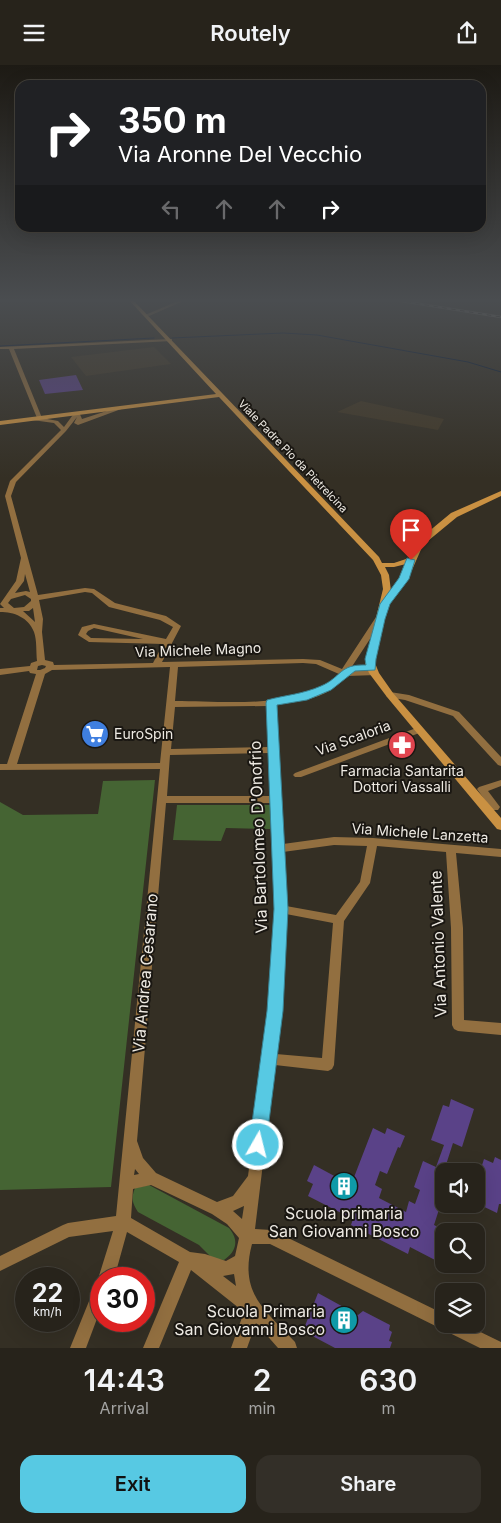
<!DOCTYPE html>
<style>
body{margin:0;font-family:Inter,sans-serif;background:#332f28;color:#f1f3f6;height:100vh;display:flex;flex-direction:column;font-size:19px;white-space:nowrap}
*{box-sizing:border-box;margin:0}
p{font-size:16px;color:#a4a4a3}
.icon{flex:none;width:28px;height:28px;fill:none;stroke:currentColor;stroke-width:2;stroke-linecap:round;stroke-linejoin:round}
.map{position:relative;height:1283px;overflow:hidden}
.details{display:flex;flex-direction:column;background:#27231b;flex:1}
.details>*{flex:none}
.banner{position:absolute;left:15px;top:15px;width:471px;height:152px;border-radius:15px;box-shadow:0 5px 20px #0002,0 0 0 1px #43403a;background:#202124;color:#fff;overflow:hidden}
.buttons{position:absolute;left:435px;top:1098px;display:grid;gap:10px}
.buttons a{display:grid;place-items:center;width:50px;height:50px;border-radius:10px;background:#27231b;box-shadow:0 5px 20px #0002,0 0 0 1px #43403a;font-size:25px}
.speed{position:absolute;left:15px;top:1202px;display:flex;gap:10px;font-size:25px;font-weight:700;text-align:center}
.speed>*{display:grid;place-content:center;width:65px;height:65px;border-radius:50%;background:#27231b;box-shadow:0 5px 20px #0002,0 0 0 1px #43403a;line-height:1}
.speed small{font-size:12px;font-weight:400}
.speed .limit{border:8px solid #d22;background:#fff;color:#111}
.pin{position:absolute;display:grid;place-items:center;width:42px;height:42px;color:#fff;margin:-51px -21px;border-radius:50% 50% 50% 0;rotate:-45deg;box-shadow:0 0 5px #0007}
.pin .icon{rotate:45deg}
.me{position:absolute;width:55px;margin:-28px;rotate:8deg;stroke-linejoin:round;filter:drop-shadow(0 0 4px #0008)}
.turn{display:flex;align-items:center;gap:18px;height:105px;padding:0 20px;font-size:22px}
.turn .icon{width:65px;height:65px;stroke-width:2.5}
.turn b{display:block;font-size:35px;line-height:42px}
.lanes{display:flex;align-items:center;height:48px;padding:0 20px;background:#0003;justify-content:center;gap:25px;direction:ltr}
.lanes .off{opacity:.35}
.eta{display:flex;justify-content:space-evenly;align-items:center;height:85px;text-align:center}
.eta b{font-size:30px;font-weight:600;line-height:35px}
.primary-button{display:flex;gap:10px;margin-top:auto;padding:10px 20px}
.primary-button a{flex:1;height:58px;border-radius:15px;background:#57c9e3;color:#111;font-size:20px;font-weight:600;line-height:58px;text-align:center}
.primary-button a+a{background:#332f28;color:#f1f3f6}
header{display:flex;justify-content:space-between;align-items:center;height:65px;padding:0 20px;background:#27231b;font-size:22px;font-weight:600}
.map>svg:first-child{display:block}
</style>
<header><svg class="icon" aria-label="menu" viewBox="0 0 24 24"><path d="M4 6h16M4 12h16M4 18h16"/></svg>Routely<svg class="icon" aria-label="share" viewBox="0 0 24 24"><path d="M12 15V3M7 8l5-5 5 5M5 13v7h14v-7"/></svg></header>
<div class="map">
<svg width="501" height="1283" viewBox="0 0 501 1283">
<rect width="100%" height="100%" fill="#342f24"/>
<g fill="#413827">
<polygon points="154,282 171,299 86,311 71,292"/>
<polygon points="361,336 444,354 438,365 337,347"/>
</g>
<g fill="#456433">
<polygon points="155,715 111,1122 0,1125 0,737 23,750 98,749 103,716"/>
<polygon points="177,740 270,740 270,764 226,763 221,776 173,775"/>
<path d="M149 1120 229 1163C239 1175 237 1186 224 1195L213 1194 199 1180 138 1147C132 1138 131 1133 135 1123Z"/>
</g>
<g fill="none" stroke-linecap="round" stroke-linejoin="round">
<g stroke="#031837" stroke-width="1">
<polyline points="172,273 283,268 317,270 468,297 501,307"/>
<polyline points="0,281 154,273"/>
</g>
</g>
<g fill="#5a4288">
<polygon points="76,310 83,325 45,329 39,315"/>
<polygon points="451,1034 474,1044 462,1082 453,1078 444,1106 444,1129 434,1160 444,1165 444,1199 463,1199 460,1208 410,1182 408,1189 351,1160 353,1154 308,1131 313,1119 307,1116 314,1100 351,1120 373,1063 385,1069 387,1063 405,1071 400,1083 398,1082 387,1109 380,1106 375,1120 382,1124 379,1133 406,1147 409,1136 415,1139 420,1125 414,1122 423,1096 436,1102 444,1080 431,1075 443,1040 449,1042"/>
<polygon points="495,1092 501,1095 501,1139 499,1139 497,1148 476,1138 476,1119 484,1094 493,1098"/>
<polygon points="318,1228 358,1250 363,1246 390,1260 389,1265 392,1267 389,1276 392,1277 390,1283 335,1283 303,1266"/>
</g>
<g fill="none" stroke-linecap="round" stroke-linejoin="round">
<g fill="#926f40" fill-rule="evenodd">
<polygon points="183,234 188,234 149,251 145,250"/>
<path d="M170 274H172V276L14 284 42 353 58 356 64 362 75 347H79L82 354 119 342 124 343 78 360 74 358 77 352 66 366 16 417 11 431 38 530 85 523 94 524 115 538 166 551 181 561 162 597 303 594 320 595 342 604 376 552H382L383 554 351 603 353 605 377 606 378 608 377 610 347 611C342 615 338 620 332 624 316 635 295 637 276 640L283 779 334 772 373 773 501 784V792L456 788 463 863 464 955 501 958V970L458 966 454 964 452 960 451 863 446 787 377 781 370 818 344 856 334 1000 332 1004 328 1006 275 1000 255 1164 271 1165 276 1167 444 1249V1259H464L501 1277V1283H480L270 1179H252C239 1228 264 1244 295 1277L297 1283H278L256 1258 247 1283H231L244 1247 191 1205 159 1283H143L179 1197 127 1167 114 1214H101V1243L86 1283H70L96 1219 100 1217 98 1214 113 1166 69 1172 0 1206V1191L63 1160 68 1158 116 1151 160 704 0 705V699H7L36 609 30 608 29 606 0 610V604L30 601 31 598 37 596C36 587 37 575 34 567 28 552 14 547 0 547V543H4L0 539 16 516 21 493 5 431 10 416 61 365 54 358 32 355V353H37L9 284H0V282ZM25 509 30 527 26 526 15 528 24 516ZM85 527 92 528 109 542 160 555 173 562 166 574 94 559 82 562 78 570 89 577 163 579 153 598 54 600 53 597 45 595 42 567 43 554 39 535ZM25 530 31 534V536L24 542 14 543 8 538 11 534ZM33 543 35 557 23 546H29ZM94 563 143 574 91 573 86 569 88 566ZM303 598 316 599 339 609C334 613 330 618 324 621 285 643 219 636 175 636L178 602ZM42 600 46 601 45 603 40 605H37L38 601ZM170 602 160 698 17 699 45 609 52 605ZM267 641 269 682 171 684 175 642ZM269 688 271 731H167L170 690ZM166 738H271L276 844 269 946 248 1111 233 1131 217 1137 156 1108 143 1093 137 1076ZM334 780 367 781 360 817 336 850 286 841 283 787ZM286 849 333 858 322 993 276 989 281 946ZM135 1104 139 1109 134 1110ZM151 1120 212 1149 227 1159 239 1173 235 1191 226 1196 205 1189 190 1187 131 1153 133 1124ZM244 1141 242 1154 233 1146ZM234 1209 236 1221 223 1211Z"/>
<polygon points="390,627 409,630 459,647 501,692 501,701 498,700 453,651 405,635 387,632 386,630 387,628"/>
<polygon points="419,662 422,663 424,665 422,667 301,712 295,712 293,710 295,708"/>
<polygon points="501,715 501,721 488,726 500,742 498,745 492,745 477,724 479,722"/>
</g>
<path fill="#ca9142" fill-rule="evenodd" d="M128 234H132L379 492 382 498H394L409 493 416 477 451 448 501 426V431L457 452 423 480 408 514 388 540 375 598 379 608 393 628 501 753V765L497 764 387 632 369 608 365 598 383 524 381 510 373 495 219 332 0 360V356L216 329ZM406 499 400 514 391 526 389 510 385 502H394Z"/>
<g stroke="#88847a" stroke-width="2.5">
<polyline id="rail" points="389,234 501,252"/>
</g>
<use href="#rail" stroke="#1a1712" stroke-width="1" stroke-dasharray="4.5" stroke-linecap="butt"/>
</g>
<linearGradient id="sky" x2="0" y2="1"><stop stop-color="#1d1a14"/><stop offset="0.57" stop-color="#4a4d50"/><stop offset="1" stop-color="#4a4d50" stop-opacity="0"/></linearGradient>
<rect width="501" height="413" fill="url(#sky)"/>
<path fill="#57c9e3" stroke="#398394" d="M407 493 415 495 409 514 390 539 385 554 376 594 375 605 355 606 331 625 307 635 277 640 288 844 283 946 266 1080 264 1086 258 1089 251 1086 249 1080 267 946 274 844 266 638 267 635C286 630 303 629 321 621 342 612 339 599 366 600L365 594 380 539 399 513Z"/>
<defs>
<g id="supermarket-disc" transform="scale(1.4375)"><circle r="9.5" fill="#3f7fe0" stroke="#1a1712"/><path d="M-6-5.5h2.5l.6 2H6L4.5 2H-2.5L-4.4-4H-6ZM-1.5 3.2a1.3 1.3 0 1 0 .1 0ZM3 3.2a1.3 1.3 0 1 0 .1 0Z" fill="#fff"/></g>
<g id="pharmacy-disc" transform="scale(1.4375)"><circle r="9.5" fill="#e0444e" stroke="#1a1712"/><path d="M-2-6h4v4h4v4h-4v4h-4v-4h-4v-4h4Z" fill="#fff"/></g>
<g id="building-disc" transform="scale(1.4375)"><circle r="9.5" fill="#0f9aa8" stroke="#1a1712"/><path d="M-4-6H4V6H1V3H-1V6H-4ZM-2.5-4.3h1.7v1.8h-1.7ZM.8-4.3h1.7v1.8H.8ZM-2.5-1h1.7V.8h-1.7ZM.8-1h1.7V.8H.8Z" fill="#fff"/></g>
</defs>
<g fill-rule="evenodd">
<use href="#supermarket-disc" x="95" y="669"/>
<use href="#pharmacy-disc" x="402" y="680"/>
<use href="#building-disc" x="344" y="1121"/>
<use href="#building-disc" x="344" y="1255"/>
</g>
<g text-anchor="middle" stroke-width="4" stroke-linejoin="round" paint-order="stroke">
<g font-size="11" fill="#eeeae3" stroke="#1a1712">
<text transform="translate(293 391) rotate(46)" y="4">Viale Padre Pio da Pietrelcina</text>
</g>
<g font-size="14" fill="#eeeae3" stroke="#1a1712">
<text transform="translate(198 585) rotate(-2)" y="5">Via Michele Magno</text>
<text transform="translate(353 673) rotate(-20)" y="5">Via Scaloria</text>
<text transform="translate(420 768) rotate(4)" y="5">Via Michele Lanzetta</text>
</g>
<g font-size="14" fill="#eeeae3" stroke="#1a1712" text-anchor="start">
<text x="114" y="674">EuroSpin</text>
<text x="402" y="711" text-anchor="middle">Farmacia Santarita<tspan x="402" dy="16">Dottori Vassalli</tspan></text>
</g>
<g font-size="16" fill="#eeeae3" stroke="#1a1712">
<text transform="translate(258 772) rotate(-92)" y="6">Via Bartolomeo D'Onofrio</text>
<text transform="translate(438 879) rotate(-92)" y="6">Via Antonio Valente</text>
<text transform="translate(145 908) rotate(-85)" y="6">Via Andrea Cesarano</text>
</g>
<g font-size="16" fill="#eeeae3" stroke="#1a1712">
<text x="344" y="1154">Scuola primaria<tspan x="344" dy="18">San Giovanni Bosco</tspan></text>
<text x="325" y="1252" text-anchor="end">Scuola Primaria<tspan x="325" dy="18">San Giovanni Bosco</tspan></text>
</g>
</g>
</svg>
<div class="buttons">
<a><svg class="icon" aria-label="sound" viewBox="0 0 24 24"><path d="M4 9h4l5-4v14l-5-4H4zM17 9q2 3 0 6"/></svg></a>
<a><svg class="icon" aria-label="search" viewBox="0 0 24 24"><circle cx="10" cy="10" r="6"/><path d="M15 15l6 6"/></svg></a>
<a><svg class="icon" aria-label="layers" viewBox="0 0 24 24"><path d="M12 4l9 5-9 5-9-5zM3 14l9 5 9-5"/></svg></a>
</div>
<div class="speed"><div>22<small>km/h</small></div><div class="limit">30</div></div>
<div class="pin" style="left:411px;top:495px;background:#d93025"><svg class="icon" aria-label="arrive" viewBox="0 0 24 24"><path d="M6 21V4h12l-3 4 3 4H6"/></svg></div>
<svg class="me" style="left:258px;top:1080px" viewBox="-20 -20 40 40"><circle r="17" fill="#57c9e3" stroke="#fff" stroke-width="3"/><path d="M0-11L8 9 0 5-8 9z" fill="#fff"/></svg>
<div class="banner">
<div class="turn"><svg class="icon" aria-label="right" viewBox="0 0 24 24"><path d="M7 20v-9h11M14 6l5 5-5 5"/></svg><div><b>350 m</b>Via Aronne Del Vecchio</div></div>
<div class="lanes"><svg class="icon off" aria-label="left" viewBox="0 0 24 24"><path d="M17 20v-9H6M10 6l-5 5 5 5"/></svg><svg class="icon off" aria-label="ahead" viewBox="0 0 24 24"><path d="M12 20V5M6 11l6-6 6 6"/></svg><svg class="icon off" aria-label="ahead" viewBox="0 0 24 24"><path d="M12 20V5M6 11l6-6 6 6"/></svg><svg class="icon" aria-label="right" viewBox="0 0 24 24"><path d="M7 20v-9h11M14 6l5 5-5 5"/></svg></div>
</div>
</div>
<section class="details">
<div class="eta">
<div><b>14:43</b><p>Arrival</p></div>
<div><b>2</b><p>min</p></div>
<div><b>630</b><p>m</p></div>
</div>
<div class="primary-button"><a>Exit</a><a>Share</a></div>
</section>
